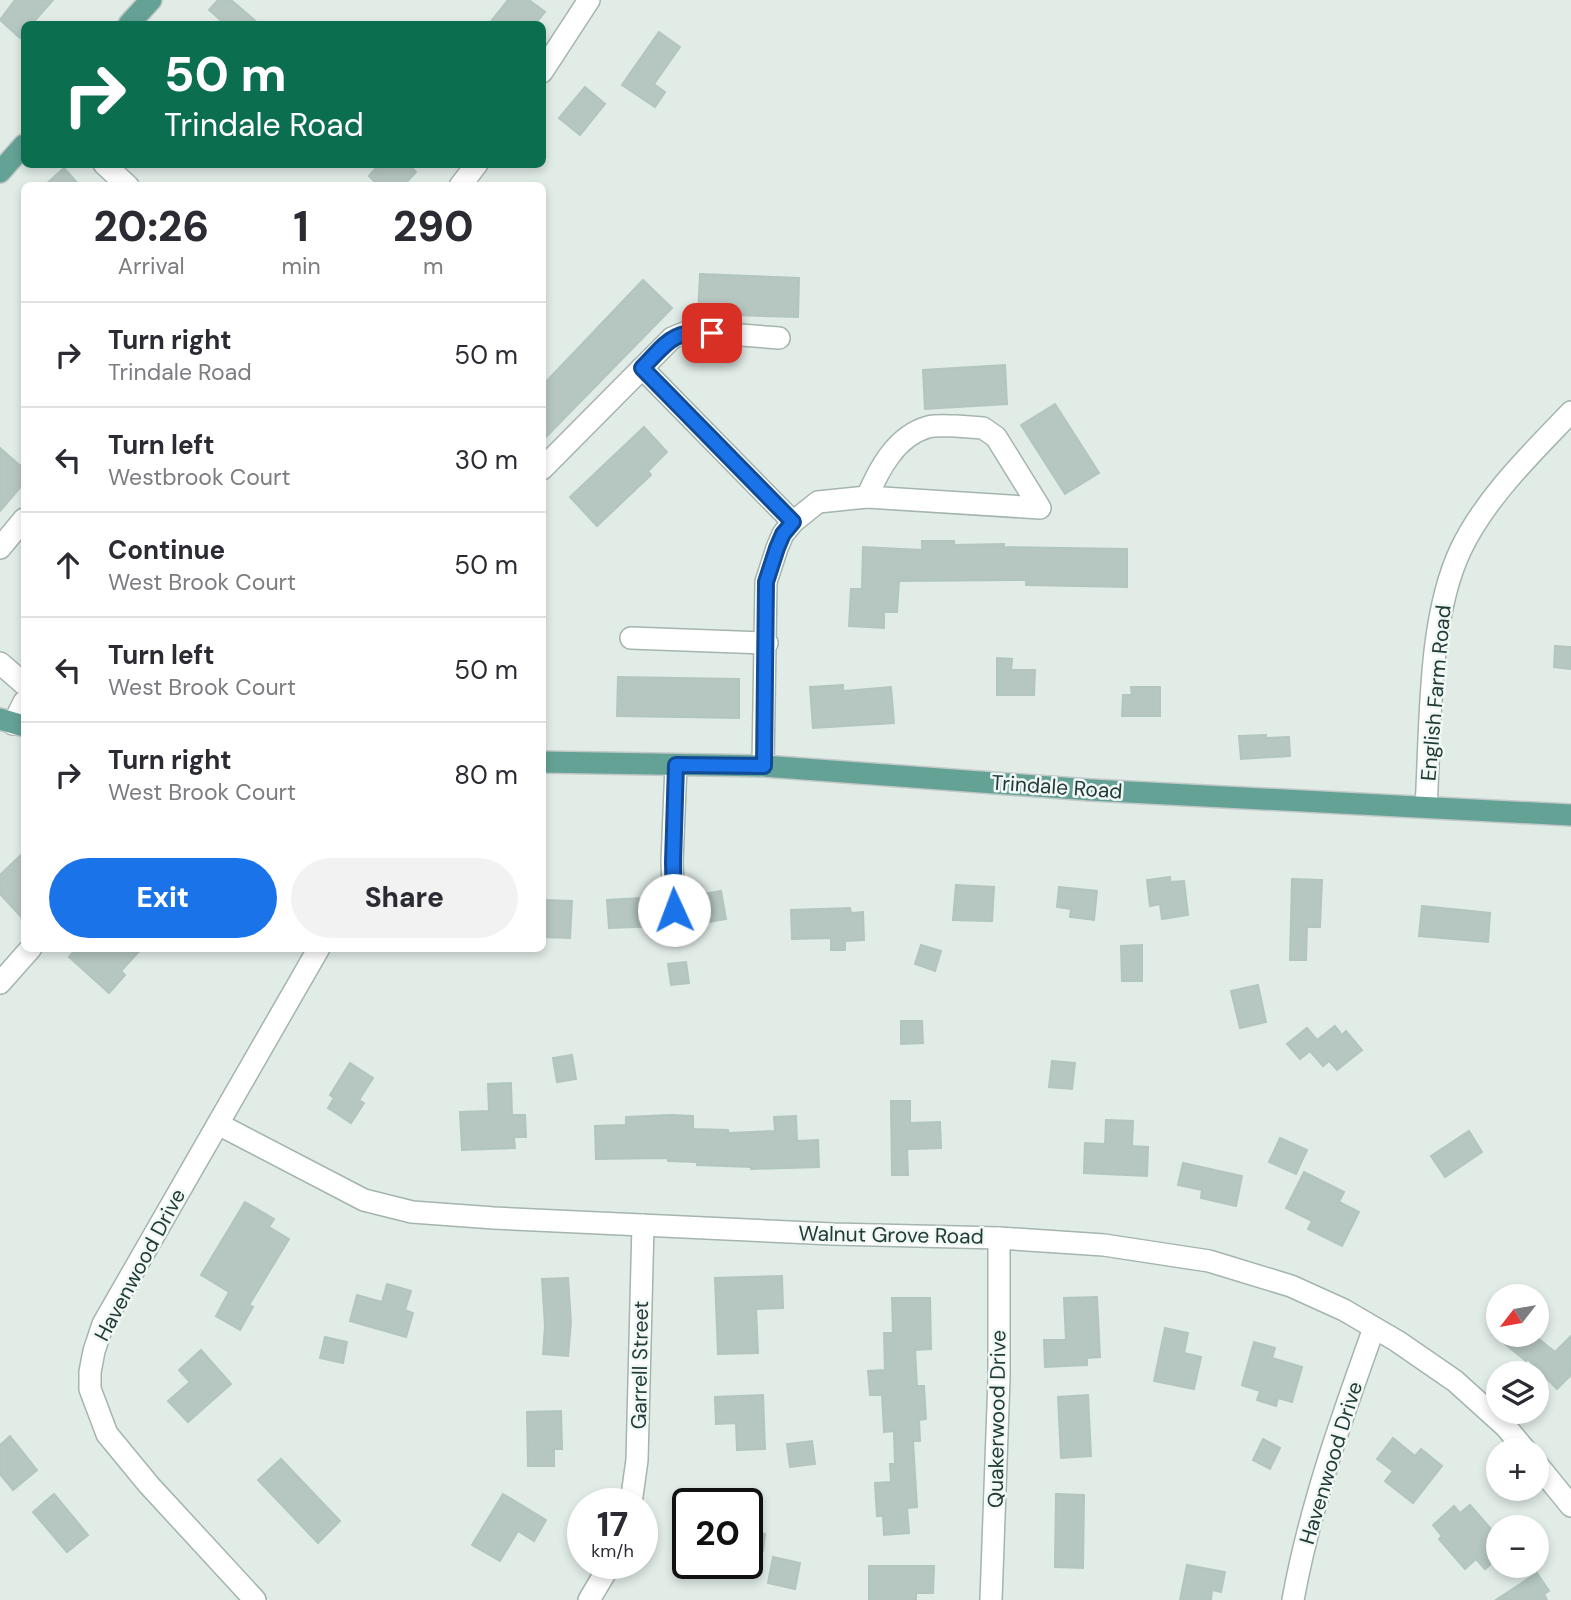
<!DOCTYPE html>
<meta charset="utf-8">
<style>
body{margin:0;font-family:"DM Sans",sans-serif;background:#f2f2f3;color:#2b2b33;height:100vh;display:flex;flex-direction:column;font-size:26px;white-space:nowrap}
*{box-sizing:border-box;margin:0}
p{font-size:23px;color:#7c7c81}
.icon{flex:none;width:38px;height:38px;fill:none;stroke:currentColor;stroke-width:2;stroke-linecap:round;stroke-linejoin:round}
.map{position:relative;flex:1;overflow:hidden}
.details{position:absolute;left:21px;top:182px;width:525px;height:770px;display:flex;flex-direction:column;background:#fff;border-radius:10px;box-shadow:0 4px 10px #0003}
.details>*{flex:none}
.banner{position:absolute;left:21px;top:21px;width:525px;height:147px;border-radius:10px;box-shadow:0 4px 10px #0003;background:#0b6e4f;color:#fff;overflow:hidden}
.needle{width:46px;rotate:239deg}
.tools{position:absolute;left:1486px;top:1284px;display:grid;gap:14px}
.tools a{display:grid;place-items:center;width:63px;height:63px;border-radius:50%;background:#fff;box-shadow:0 4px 10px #0003;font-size:35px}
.speed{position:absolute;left:567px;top:1488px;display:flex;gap:14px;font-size:35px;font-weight:700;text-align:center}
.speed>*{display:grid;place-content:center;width:91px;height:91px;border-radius:50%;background:#fff;box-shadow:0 4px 10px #0003;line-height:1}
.speed small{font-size:18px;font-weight:400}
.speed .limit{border:4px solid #111;border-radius:10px;background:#fff;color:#111}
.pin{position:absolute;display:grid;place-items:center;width:60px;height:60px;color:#fff;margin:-30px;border-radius:14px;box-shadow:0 4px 10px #0006}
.me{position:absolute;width:77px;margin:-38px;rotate:358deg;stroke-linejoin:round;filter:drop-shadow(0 0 5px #0008)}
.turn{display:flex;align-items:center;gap:24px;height:147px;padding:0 28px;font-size:32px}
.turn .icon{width:91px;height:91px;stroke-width:2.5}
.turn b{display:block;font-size:49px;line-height:60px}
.eta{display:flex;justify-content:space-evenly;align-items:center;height:119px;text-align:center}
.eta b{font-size:42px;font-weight:800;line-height:49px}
.cta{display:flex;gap:14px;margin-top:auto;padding:14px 28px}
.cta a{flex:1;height:80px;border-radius:42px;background:#1a73e8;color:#fff;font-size:28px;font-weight:800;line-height:80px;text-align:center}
.cta a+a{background:#f2f2f3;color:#2b2b33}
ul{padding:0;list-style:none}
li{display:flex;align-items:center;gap:21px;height:105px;padding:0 28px;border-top:2px solid #e1e1e2}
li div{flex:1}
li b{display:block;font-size:26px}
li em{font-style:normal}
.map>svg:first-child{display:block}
</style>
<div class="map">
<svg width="1571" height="1600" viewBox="0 0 1571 1600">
<rect width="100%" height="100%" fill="#e1ece7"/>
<g fill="#b6c6c0" stroke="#b3c5bf" stroke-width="2">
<polygon points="15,0 53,0 32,24 24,24 24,33 20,38 0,20"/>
<polygon points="218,0 231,0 259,24 225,24 209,10"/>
<polygon points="508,0 529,0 545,12 535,24 489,24"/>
<polygon points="659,32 680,47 654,84 665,92 655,107 622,85"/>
<polygon points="585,87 605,104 580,135 559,118"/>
<polygon points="379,164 408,164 416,172 403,186 379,186 369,176"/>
<polygon points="64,168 80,186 44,186"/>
<polygon points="700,274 799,278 798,317 698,314"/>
<polygon points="643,280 672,308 542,441 542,386"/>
<polygon points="1005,365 1007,404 925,409 923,370"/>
<polygon points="1055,404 1099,473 1065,494 1021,425"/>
<polygon points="644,427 667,452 648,471 651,475 597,526 570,497"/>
<polygon points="0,448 24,469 24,483 0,511"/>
<polygon points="922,541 954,541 954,545 1004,544 1004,547 1127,549 1127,587 1026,585 1026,580 899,581 897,612 884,612 884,628 849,626 851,589 862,589 863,547 922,550"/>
<polygon points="1555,646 1571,647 1571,669 1554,667"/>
<polygon points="997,658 1012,659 1011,670 1035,670 1034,695 997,695"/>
<polygon points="618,677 739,679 739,718 617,716"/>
<polygon points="843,685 843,691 891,687 894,723 813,728 810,687"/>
<polygon points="1131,687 1160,687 1160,716 1122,716 1123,695 1132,695"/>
<polygon points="1266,735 1266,738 1289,737 1290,756 1241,759 1239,736"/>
<polygon points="24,852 24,920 0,894 0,875"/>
<polygon points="1170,877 1170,882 1184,881 1188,915 1162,919 1160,904 1150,906 1147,880"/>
<polygon points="1292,879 1322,880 1320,927 1307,927 1306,960 1290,960"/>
<polygon points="956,885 994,887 992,921 953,920"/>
<polygon points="1059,887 1097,891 1094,920 1070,917 1071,909 1057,907"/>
<polygon points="721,891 726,919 708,922 707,915 691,918 687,897"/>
<polygon points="660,897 662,926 609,928 607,900"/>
<polygon points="542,900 572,901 570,938 542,937"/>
<polygon points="1422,906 1490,913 1488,942 1419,936"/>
<polygon points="850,908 851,913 863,912 864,940 845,941 845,950 831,950 831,938 792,939 791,910"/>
<polygon points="921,945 941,951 935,971 915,964"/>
<polygon points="1142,945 1142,981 1122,981 1121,946"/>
<polygon points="77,948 142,948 121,971 125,975 109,993 69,957"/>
<polygon points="686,962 689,983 671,985 668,964"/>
<polygon points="1258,985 1266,1022 1240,1028 1231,991"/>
<polygon points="901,1021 922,1021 923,1043 901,1044"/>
<polygon points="1335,1026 1342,1035 1346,1031 1362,1050 1337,1070 1329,1061 1323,1066 1310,1051 1300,1059 1287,1044 1307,1028 1317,1040"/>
<polygon points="572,1055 576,1079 557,1082 553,1058"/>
<polygon points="1052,1061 1075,1063 1072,1089 1049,1087"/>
<polygon points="350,1063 373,1078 359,1100 364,1103 351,1123 328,1108 334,1098 330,1095"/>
<polygon points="511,1083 512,1115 525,1115 526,1137 514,1137 515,1148 462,1150 460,1112 489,1111 488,1084"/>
<polygon points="891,1101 910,1101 910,1123 940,1122 941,1148 907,1149 908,1175 892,1175"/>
<polygon points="670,1115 693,1116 693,1129 728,1130 728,1133 775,1131 774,1117 796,1116 797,1141 818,1140 819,1167 751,1169 751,1167 697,1165 697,1162 668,1161 668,1158 596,1159 595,1126 626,1125 626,1117"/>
<polygon points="1106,1120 1133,1121 1132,1146 1148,1147 1147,1176 1084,1173 1085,1143 1105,1144"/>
<polygon points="1469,1131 1482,1152 1445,1177 1431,1156"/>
<polygon points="1280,1138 1307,1150 1296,1174 1269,1162"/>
<polygon points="1183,1163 1242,1176 1236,1206 1201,1198 1202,1190 1178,1185"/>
<polygon points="1304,1172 1344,1192 1339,1202 1359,1212 1342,1246 1308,1229 1312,1221 1286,1208"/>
<polygon points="245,1202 274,1219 269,1227 289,1239 249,1305 253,1307 240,1330 216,1316 229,1292 201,1275"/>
<polygon points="782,1276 783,1308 756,1309 758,1353 718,1354 715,1278"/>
<polygon points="568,1278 571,1322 568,1356 543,1354 545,1326 542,1279"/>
<polygon points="387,1284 411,1291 405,1310 413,1313 406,1337 350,1321 357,1295 382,1302"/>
<polygon points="1097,1297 1100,1357 1087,1358 1087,1365 1045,1367 1044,1340 1066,1340 1064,1298"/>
<polygon points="892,1298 930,1298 931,1349 915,1350 917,1386 924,1386 926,1419 919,1420 920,1441 913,1441 917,1507 907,1508 909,1533 884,1535 883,1516 877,1516 875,1483 891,1482 890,1464 895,1464 894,1431 884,1432 882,1395 870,1395 868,1371 885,1370 884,1333 893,1333"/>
<polygon points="1165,1328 1188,1333 1184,1353 1201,1357 1194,1389 1154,1381"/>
<polygon points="1494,1335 1534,1335 1555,1352 1571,1336 1571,1375 1557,1389 1528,1359 1526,1361"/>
<polygon points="325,1337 347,1342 343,1363 320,1358"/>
<polygon points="1254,1342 1275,1348 1272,1358 1302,1367 1292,1402 1278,1398 1276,1406 1257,1400 1260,1391 1242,1385"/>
<polygon points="201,1350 231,1384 188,1422 168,1401 190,1382 179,1370"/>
<polygon points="763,1395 765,1449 737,1450 736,1423 716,1424 715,1397"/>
<polygon points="1088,1395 1091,1456 1061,1458 1058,1397"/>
<polygon points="561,1411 562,1449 554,1449 554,1466 528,1466 527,1412"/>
<polygon points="10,1436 37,1470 13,1490 0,1474 0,1445"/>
<polygon points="1393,1438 1415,1456 1421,1449 1442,1466 1413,1503 1385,1481 1393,1471 1377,1459"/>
<polygon points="1263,1439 1280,1448 1270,1469 1253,1460"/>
<polygon points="812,1441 815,1464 790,1467 787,1444"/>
<polygon points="281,1459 340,1521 318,1543 258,1480"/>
<polygon points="54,1494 88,1535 67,1552 33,1512"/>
<polygon points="503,1494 546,1520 534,1541 518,1531 500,1561 472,1545"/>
<polygon points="1056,1494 1084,1495 1083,1568 1055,1567"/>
<polygon points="1470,1505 1498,1537 1498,1558 1485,1569 1476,1559 1465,1569 1439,1539 1442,1536 1433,1525 1454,1506 1460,1513"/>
<polygon points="747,1531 765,1534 763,1551 747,1550"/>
<polygon points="773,1557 800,1563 795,1589 768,1583"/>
<polygon points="1187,1565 1225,1572 1221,1592 1212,1590 1211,1600 1180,1600"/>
<polygon points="869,1566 934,1566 933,1593 916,1593 916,1600 869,1600"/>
<polygon points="1537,1573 1549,1591 1544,1594 1547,1600 1496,1600"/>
</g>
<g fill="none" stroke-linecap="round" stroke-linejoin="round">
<g stroke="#a4b4ae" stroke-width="24">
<g id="minor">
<polyline points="542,72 589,0"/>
<polyline points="104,164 128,186"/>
<polyline points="460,186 477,164"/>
<polyline points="642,368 793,522"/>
<path d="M956 426 983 428 996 437 1040 508 867 497C879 469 896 436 928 427 937 425 947 426 956 426Z"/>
<polyline points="542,469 672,338 689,331 779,338"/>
<polyline points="0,548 24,519"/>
<polyline points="631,638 767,643"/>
<polyline points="0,663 24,684"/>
<polyline points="13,724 24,702"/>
<polyline points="763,766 766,582 777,548 783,534 793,522 818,502 867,497"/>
<path d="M1426 807C1431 728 1427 620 1461 549 1486 497 1532 453 1571 412"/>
<polyline points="674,910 672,862 676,765"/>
<polyline points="0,983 31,948"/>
<polyline points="218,1124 364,1200 412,1212 494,1218 833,1234 999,1238 1104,1245 1209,1261 1291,1286 1344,1310 1397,1341 1455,1381 1506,1427 1526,1451"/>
<polyline points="1536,1463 1571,1506"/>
<polyline points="631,1503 637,1460 643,1225"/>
<polyline points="255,1600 149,1485 107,1434 90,1389 90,1372 94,1351 103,1324 319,948"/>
<polyline points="589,1600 611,1563"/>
<polyline points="991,1600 999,1378 999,1238"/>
<path d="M1293 1600C1310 1506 1342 1417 1374 1328"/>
</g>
</g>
<g stroke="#c1c8c7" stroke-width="24">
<g id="major">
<polyline points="129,24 151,0"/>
<polyline points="0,172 24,145"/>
<polyline points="0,719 24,726"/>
<polyline points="542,762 763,766 1091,790 1571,815"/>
</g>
</g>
<use href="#minor" stroke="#fff" stroke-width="21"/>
<use href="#major" stroke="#64a295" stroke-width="21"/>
</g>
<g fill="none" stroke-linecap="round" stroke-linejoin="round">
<g stroke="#114b97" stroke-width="18">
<path id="route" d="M674 910 673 862 676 765 764 766 766 582 777 548 783 534 793 522 642 368C668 342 671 330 712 333"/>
</g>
<use href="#route" stroke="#1a73e8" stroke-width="12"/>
</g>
<g text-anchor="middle" stroke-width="5" stroke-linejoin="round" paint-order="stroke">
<g font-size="21" fill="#213c36" stroke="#f1f8f5">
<text transform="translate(1436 693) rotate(-85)" y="7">English Farm Road</text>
<text transform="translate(1057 787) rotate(4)" y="7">Trindale Road</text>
<text transform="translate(891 1235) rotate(1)" y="7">Walnut Grove Road</text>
<text transform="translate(140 1265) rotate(-62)" y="7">Havenwood Drive</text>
<text transform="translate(640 1365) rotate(-89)" y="7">Garrell Street</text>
<text transform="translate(997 1419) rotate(-89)" y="7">Quakerwood Drive</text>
<text transform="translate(1331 1463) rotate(-73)" y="7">Havenwood Drive</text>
</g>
</g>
</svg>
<div class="tools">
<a><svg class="needle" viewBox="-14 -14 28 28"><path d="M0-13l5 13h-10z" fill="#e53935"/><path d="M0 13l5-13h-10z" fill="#7c7c81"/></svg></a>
<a><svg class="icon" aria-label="layers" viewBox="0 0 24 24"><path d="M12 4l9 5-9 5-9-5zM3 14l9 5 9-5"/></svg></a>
<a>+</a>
<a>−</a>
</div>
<div class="speed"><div>17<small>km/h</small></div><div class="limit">20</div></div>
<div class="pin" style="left:712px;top:333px;background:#d93025"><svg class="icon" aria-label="arrive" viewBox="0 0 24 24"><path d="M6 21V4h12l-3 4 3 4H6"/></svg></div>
<svg class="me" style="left:674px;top:910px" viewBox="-20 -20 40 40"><circle r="19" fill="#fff"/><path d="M0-13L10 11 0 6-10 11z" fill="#1a73e8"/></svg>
<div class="banner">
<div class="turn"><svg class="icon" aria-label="right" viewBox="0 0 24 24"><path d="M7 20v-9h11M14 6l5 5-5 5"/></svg><div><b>50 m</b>Trindale Road</div></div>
</div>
<section class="details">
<div class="eta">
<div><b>20:26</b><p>Arrival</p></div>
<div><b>1</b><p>min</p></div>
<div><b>290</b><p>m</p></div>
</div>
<ul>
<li><svg class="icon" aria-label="right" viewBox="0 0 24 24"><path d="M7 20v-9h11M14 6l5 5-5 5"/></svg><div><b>Turn right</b><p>Trindale Road</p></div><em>50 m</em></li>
<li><svg class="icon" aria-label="left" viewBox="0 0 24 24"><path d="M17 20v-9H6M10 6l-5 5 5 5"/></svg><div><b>Turn left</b><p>Westbrook Court</p></div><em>30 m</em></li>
<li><svg class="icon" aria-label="ahead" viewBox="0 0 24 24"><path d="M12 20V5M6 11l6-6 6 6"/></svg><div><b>Continue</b><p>West Brook Court</p></div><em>50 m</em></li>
<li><svg class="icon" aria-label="left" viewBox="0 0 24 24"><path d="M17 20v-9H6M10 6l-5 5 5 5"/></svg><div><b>Turn left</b><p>West Brook Court</p></div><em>50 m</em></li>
<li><svg class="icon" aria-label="right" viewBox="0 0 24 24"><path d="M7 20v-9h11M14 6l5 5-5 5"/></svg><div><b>Turn right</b><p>West Brook Court</p></div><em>80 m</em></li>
</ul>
<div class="cta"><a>Exit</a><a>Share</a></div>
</section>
</div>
